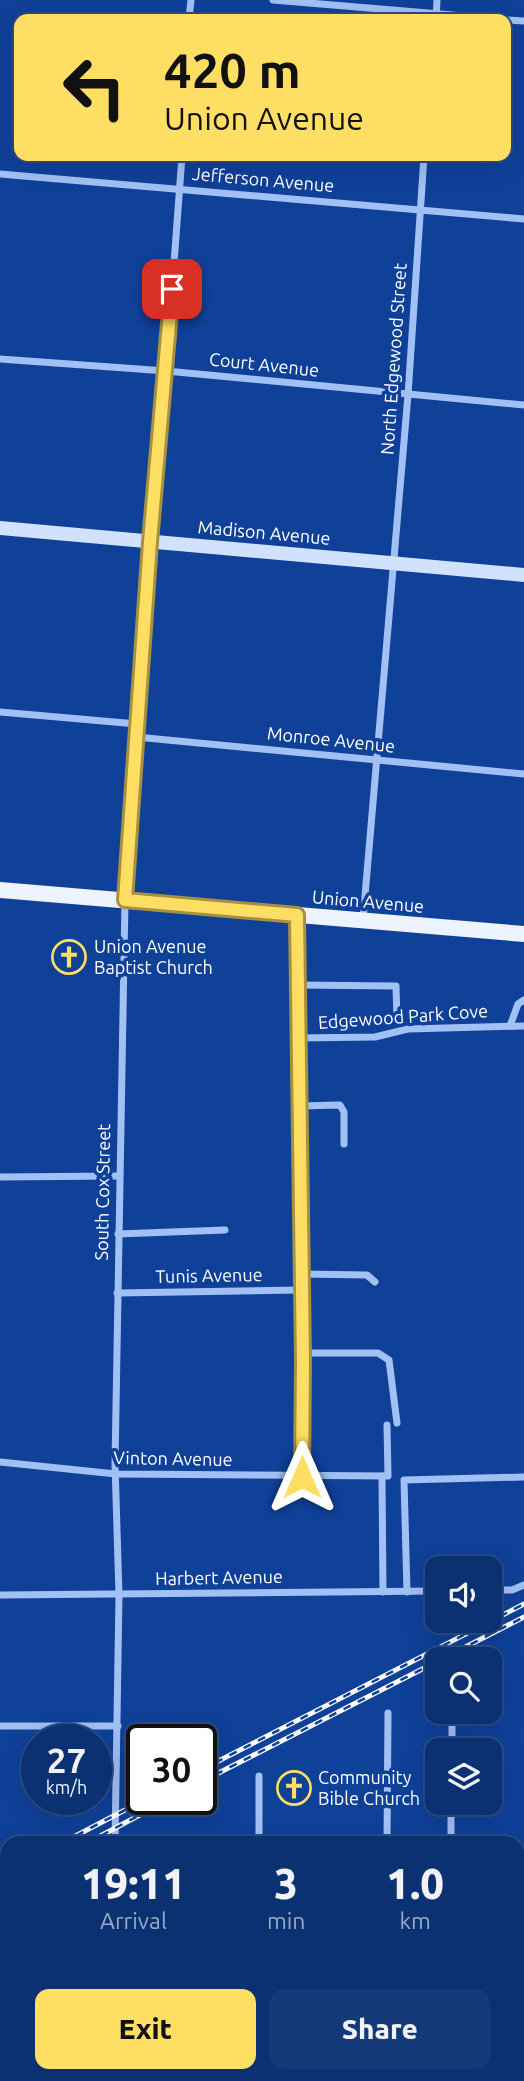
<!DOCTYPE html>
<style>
body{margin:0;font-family:Ubuntu,sans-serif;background:#143978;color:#f1f3f6;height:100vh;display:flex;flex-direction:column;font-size:26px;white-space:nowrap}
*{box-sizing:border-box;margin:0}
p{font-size:23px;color:#9aa9c4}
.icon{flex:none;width:38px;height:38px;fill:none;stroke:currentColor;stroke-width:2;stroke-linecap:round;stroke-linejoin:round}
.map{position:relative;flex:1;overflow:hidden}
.side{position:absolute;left:0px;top:1836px;width:525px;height:247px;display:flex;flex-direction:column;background:#0b3173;border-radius:21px 21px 0 0;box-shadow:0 7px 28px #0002,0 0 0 2px #2b4c85}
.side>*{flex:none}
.hud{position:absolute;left:14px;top:14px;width:497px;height:147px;border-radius:14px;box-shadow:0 7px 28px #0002,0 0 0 2px #2b4c85;background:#ffde64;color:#111;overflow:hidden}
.tools{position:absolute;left:425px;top:1556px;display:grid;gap:14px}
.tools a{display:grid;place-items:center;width:77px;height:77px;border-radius:14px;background:#0b3173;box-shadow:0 7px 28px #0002,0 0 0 2px #2b4c85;font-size:35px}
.speed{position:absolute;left:21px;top:1724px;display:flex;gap:14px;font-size:35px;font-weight:700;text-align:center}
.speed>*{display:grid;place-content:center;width:91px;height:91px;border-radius:50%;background:#0b3173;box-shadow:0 7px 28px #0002,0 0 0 2px #2b4c85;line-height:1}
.speed small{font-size:18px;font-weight:400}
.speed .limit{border:4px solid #111;border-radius:10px;background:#fff;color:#111}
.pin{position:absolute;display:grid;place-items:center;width:60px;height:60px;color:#fff;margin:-30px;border-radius:14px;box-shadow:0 4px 10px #0006}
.me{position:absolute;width:77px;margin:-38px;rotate:0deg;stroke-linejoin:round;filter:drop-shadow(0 0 5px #0008)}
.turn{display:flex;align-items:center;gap:24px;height:147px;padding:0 35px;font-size:32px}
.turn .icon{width:91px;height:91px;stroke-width:2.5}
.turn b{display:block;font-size:49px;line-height:60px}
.eta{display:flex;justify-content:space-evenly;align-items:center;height:119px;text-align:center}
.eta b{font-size:42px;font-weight:800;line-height:49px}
.button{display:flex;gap:14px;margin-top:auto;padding:14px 35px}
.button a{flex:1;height:80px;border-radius:14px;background:#ffde64;color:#111;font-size:28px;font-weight:800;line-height:80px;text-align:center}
.button a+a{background:#143978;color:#f1f3f6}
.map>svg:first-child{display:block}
</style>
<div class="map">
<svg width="524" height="2081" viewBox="0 0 524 2081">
<rect width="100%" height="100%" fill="#0f4199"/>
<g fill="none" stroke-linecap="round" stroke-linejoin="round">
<g stroke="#a1c0f5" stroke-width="7">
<polyline points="273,0 500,19"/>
<polyline points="189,19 191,0"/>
<polyline points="436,19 437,0"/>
<polyline points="506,20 524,21"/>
<polyline points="0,174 524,219"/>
<polyline points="0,359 166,371 524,405"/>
<polyline points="0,712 137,724"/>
<polyline points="136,737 524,774"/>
<polyline points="297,916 302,1353 302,1477"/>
<polyline points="363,919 408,395 424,156"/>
<polyline points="297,985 396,986 397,1020"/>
<polyline points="510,1026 518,1004 524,1000"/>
<polyline points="298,1038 375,1037 408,1029 524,1026"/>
<polyline points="299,1106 340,1105 344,1112 344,1144"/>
<polyline points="0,1177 118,1176"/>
<polyline points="118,1234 225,1230"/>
<polyline points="301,1274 367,1275 375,1282"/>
<polyline points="117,1293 301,1290"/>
<polyline points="302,1353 378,1353 389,1360 397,1423"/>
<polyline points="0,1462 116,1474 388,1476 387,1425"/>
<polyline points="382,1476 383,1592"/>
<polyline points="490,1590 512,1590 524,1585"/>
<polyline points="407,1592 404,1480 524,1477"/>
<polyline points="0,1595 438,1591"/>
<polyline points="0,1726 118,1726"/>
<polyline points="452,1750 452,1712"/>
<polyline points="115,1843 119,1595 115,1464 125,900 150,542 166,371 182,156"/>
<polyline points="259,1843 259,1776"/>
<polyline points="387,1843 388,1713"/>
<polyline points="451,1843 451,1802"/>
<polyline points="45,2076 45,2081"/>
<polyline points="179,2076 179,2081"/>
</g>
<g stroke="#d1e1fe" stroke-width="14">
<polyline points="0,528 524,575"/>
<polyline points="518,2065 524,2065"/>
<polyline points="0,2075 7,2075"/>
</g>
<polyline stroke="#eef4ff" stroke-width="16" points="0,890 524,934"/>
<g stroke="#fff" stroke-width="5">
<g id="rail">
<polyline points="442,1659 524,1617"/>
<polyline points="201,1770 524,1604"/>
<polyline points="201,1782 438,1661"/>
<polyline points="62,1843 146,1799"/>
<polyline points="87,1843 170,1799"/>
<polyline points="0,1874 7,1871"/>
<polyline points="0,1888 7,1885"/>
</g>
</g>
<use href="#rail" stroke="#0f4199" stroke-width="2.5" stroke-dasharray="8" stroke-linecap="butt"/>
</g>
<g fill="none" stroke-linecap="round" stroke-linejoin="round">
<g stroke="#a69041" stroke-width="18">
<polyline id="route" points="172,289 150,542 125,900 297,915 303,1361 302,1477"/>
</g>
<use href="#route" stroke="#ffde64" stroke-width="12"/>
</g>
<defs>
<g id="church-ring" transform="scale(1.75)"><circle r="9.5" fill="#0f4199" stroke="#ffde64" stroke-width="1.5"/><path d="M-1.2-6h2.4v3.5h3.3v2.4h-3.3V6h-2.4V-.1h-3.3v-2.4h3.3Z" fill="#ffde64"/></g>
</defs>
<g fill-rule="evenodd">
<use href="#church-ring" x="69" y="957"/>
<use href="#church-ring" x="294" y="1788"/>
</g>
<g text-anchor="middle" stroke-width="7" stroke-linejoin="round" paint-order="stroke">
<g font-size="18" fill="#fff" stroke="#0f4199">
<text transform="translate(263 180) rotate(5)" y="6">Jefferson Avenue</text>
<text transform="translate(394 359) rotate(-86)" y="6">North Edgewood Street</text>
<text transform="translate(264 365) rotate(6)" y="6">Court Avenue</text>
<text transform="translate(264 533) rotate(5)" y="6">Madison Avenue</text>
<text transform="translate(331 740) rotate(6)" y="6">Monroe Avenue</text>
<text transform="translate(368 902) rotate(5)" y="6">Union Avenue</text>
<text transform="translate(403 1017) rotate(-4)" y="6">Edgewood Park Cove</text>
<text transform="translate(103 1192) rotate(-89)" y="6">South Cox Street</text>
<text transform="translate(209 1276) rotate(-1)" y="6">Tunis Avenue</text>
<text transform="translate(173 1459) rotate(1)" y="6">Vinton Avenue</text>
<text transform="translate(219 1578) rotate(-1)" y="6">Harbert Avenue</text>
</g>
<g font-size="18" fill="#fff" stroke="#0f4199" text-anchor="start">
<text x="94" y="953">Union Avenue<tspan x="94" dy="21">Baptist Church</tspan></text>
<text x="318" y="1784">Community<tspan x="318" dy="21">Bible Church</tspan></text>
</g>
</g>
</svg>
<div class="tools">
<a><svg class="icon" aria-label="sound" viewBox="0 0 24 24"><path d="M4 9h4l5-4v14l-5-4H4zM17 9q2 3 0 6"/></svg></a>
<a><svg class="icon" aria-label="search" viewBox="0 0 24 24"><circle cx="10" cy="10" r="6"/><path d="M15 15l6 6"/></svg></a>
<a><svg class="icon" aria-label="layers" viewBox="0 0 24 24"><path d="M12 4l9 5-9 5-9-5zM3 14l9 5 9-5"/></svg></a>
</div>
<div class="speed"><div>27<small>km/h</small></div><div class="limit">30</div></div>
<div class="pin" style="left:172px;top:289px;background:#d93025"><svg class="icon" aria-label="arrive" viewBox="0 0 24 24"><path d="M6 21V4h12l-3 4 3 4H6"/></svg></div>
<svg class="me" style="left:302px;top:1477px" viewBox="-20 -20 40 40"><path d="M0-17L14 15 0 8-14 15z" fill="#ffde64" stroke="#fff" stroke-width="4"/></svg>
<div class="hud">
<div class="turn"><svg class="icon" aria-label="left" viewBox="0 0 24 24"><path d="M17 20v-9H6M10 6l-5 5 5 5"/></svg><div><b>420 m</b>Union Avenue</div></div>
</div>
<section class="side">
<div class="eta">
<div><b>19:11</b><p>Arrival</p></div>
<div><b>3</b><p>min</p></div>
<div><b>1.0</b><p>km</p></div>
</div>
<div class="button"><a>Exit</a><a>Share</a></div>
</section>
</div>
